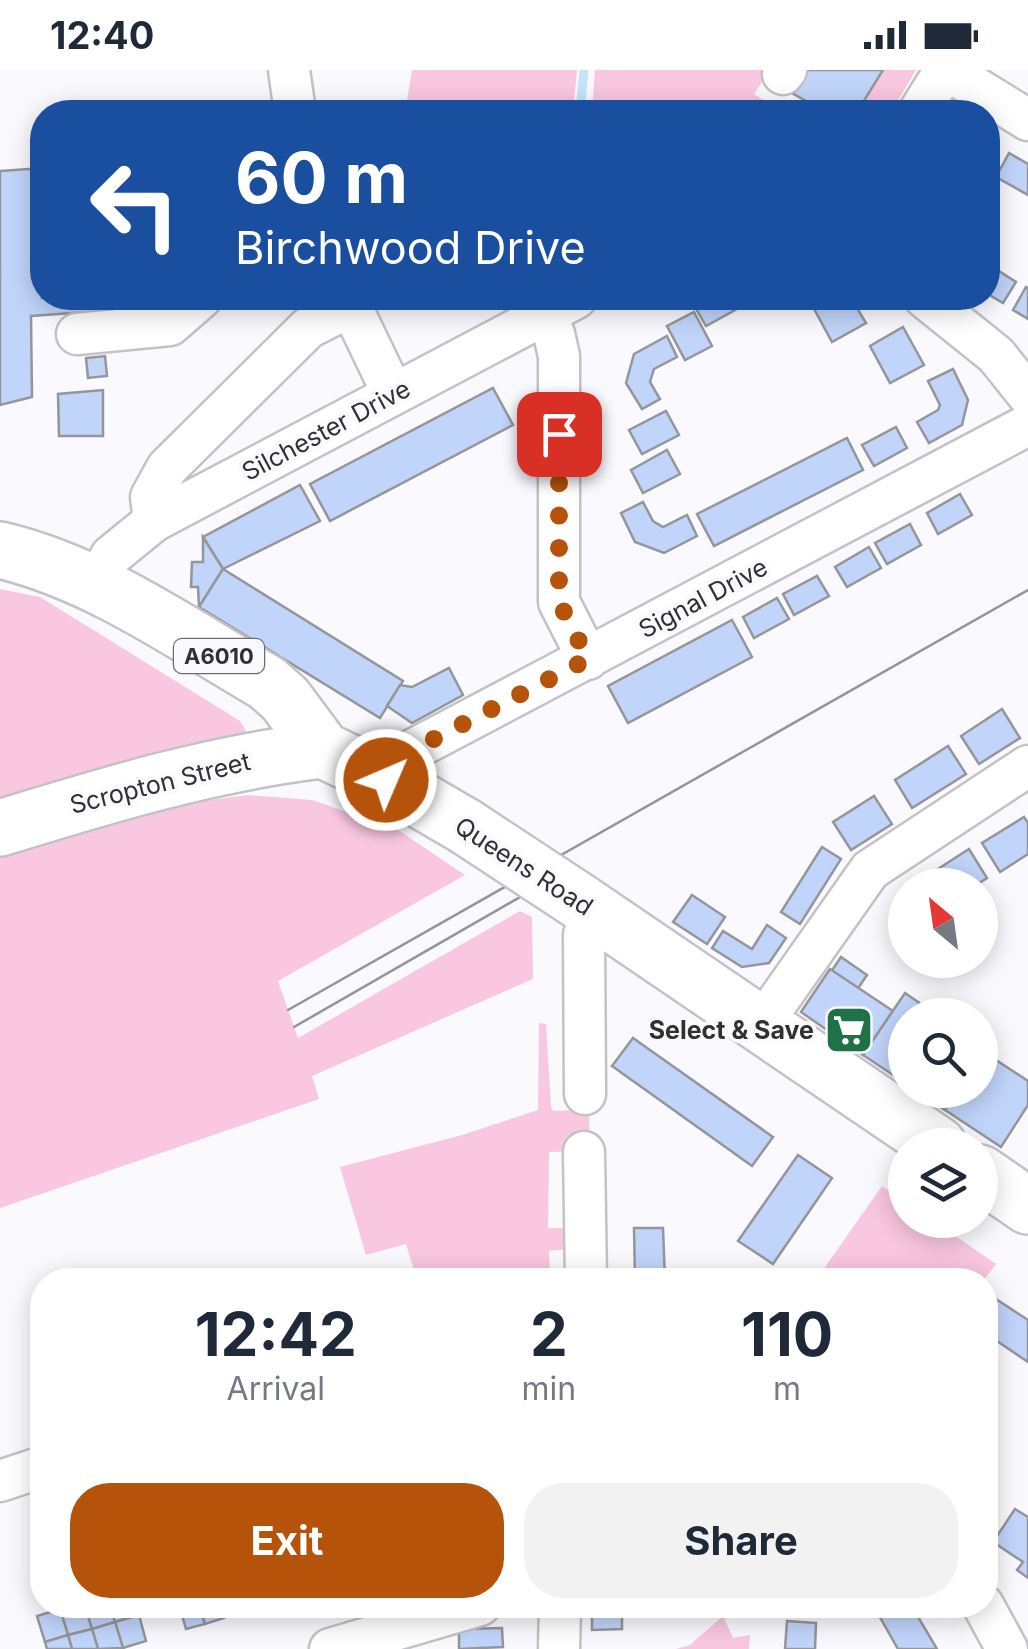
<!DOCTYPE html>
<style>
body{margin:0;font-family:Inter,sans-serif;background:#f2f2f3;color:#1f2937;height:100vh;display:flex;flex-direction:column;font-size:38px;white-space:nowrap}
*{box-sizing:border-box;margin:0}
p{font-size:32px;color:#747a83}
.icon{flex:none;width:55px;height:55px;fill:none;stroke:currentColor;stroke-width:2;stroke-linecap:round;stroke-linejoin:round}
.map{position:relative;flex:1;overflow:hidden}
.panel{position:absolute;left:30px;top:1198px;width:968px;height:350px;display:flex;flex-direction:column;background:#fff;border-radius:40px;box-shadow:0 5px 25px #0003}
.panel>*{flex:none}
.guide{position:absolute;left:30px;top:30px;width:970px;height:210px;border-radius:40px;box-shadow:0 5px 25px #0003;background:#1a4fa0;color:#fff;overflow:hidden}
.needle{width:65px;rotate:331deg}
.tools{position:absolute;left:888px;top:798px;display:grid;gap:20px}
.tools a{display:grid;place-items:center;width:110px;height:110px;border-radius:50%;background:#fff;box-shadow:0 5px 25px #0003;font-size:50px}
.pin{position:absolute;display:grid;place-items:center;width:85px;height:85px;color:#fff;margin:-42px;border-radius:20px;box-shadow:0 5px 15px #0006}
.me{position:absolute;width:110px;margin:-55px;rotate:45deg;stroke-linejoin:round;filter:drop-shadow(0 0 8px #0008)}
.turn{display:flex;align-items:center;gap:35px;height:210px;padding:0 40px;font-size:45px}
.turn .icon{width:130px;height:130px;stroke-width:2.5}
.turn b{display:block;font-size:70px;line-height:85px}
.eta{display:flex;justify-content:space-evenly;align-items:center;height:170px;text-align:center}
.eta b{font-size:60px;font-weight:700;line-height:70px}
.primary-button{display:flex;gap:20px;margin-top:auto;padding:20px 40px}
.primary-button a{flex:1;height:115px;border-radius:40px;background:#b45309;color:#fff;font-size:40px;font-weight:700;line-height:115px;text-align:center}
.primary-button a+a{background:#f2f2f3;color:#1f2937}
.status{display:flex;justify-content:space-between;align-items:center;height:70px;padding:0 50px;background:#fff;direction:ltr}
.status svg{height:28px;fill:currentColor}
.map>svg:first-child{display:block}
</style>
<div class="status"><b>12:40</b><svg viewBox="0 0 49 12"><path d="M0 12V9h3v3zM5 12V6h3v6zM10 12V3h3v9zM15 12V0h3v12zM26 1h20v11H26zM47 4h2v5h-2z"/></svg></div>
<div class="map">
<svg width="1028" height="1579" viewBox="0 0 1028 1579">
<rect width="100%" height="100%" fill="#faf9fe"/>
<g fill="#f9c7e0">
<polygon points="412,0 577,0 573,42 405,42"/>
<polygon points="595,0 770,0 754,24 782,42 592,42"/>
<polygon points="884,0 916,0 891,42 858,42"/>
<polygon points="0,519 40,527 240,651 247,663 242,675 169,695 0,728"/>
<polygon points="248,725 312,730 398,760 465,805 278,911 298,968 520,841 532,847 533,909 312,1006 319,1029 0,1138 0,786 166,736"/>
<polygon points="539,953 546,954 551,1037 553,1041 589,1039 590,1081 549,1082 548,1158 573,1158 570,1179 549,1181 550,1203 563,1203 570,1210 417,1210 406,1174 366,1185 340,1097 462,1065 538,1040"/>
<polygon points="882,1116 905,1132 905,1150 932,1150 996,1194 984,1210 816,1210"/>
<polygon points="723,1546 733,1568 750,1565 749,1579 676,1579 690,1575"/>
</g>
<g fill="none" stroke-linecap="round" stroke-linejoin="round">
<polyline stroke="#c6e4f9" stroke-width="9" points="580,42 584,0"/>
</g>
<g fill="#c1d4fa" stroke="#949699" stroke-width="2.5">
<polygon points="804,0 883,0 857,42 826,42 790,22"/>
<polygon points="1009,83 1028,94 1028,125 996,107"/>
<polygon points="42,98 42,228 157,228 157,237 31,246 32,327 0,335 0,101"/>
<polygon points="988,194 1016,212 1003,233 988,224"/>
<polygon points="1026,217 1028,218 1028,249 1013,240"/>
<polygon points="690,228 757,228 706,256"/>
<polygon points="825,228 851,228 866,253 832,272 812,235"/>
<polygon points="694,242 712,276 685,290 667,256"/>
<polygon points="903,257 924,295 890,313 870,276"/>
<polygon points="667,266 677,287 654,299 650,312 660,329 642,339 626,313 634,284"/>
<polygon points="105,286 107,306 88,308 86,288"/>
<polygon points="953,299 968,330 962,355 929,373 917,352 938,340 940,335 928,311"/>
<polygon points="493,318 513,355 330,451 310,414"/>
<polygon points="103,320 103,366 59,366 58,324"/>
<polygon points="666,341 679,365 642,384 629,360"/>
<polygon points="896,357 907,378 874,396 862,375"/>
<polygon points="847,368 863,400 714,476 697,444"/>
<polygon points="667,380 680,404 643,423 631,400"/>
<polygon points="300,415 320,451 223,499 203,467"/>
<polygon points="960,424 972,445 938,464 927,443"/>
<polygon points="643,432 653,451 663,457 687,445 697,466 664,483 635,472 621,443"/>
<polygon points="910,454 921,475 887,494 875,473"/>
<polygon points="203,467 223,499 199,537 198,517 191,517 192,492 203,492"/>
<polygon points="869,477 881,498 847,517 835,497"/>
<polygon points="223,499 403,611 380,648 199,537"/>
<polygon points="817,506 829,526 794,545 783,524"/>
<polygon points="777,528 789,549 754,568 743,547"/>
<polygon points="732,550 752,587 628,653 608,616"/>
<polygon points="449,598 463,625 412,653 387,636 400,615 412,617"/>
<polygon points="1002,639 1020,668 979,694 961,666"/>
<polygon points="948,676 966,704 912,738 895,710"/>
<polygon points="874,726 892,754 851,780 833,752"/>
<polygon points="1024,747 1028,753 1028,784 1000,802 982,773"/>
<polygon points="822,777 841,789 800,854 781,842"/>
<polygon points="969,779 987,808 976,815 933,815 927,806"/>
<polygon points="692,825 725,847 707,874 673,852"/>
<polygon points="767,855 786,868 769,893 742,897 712,878 723,861 752,879"/>
<polygon points="841,887 867,905 838,948 812,930"/>
<polygon points="830,899 893,941 863,985 801,942"/>
<polygon points="905,923 937,945 905,945 905,1013 863,985"/>
<polygon points="633,968 773,1067 752,1096 612,996"/>
<polygon points="984,982 1028,1011 1028,1035 1001,1077 945,1040 958,1020 980,1020 980,987"/>
<polygon points="915,1020 958,1020 945,1040"/>
<polygon points="798,1085 832,1108 773,1194 738,1171"/>
<polygon points="634,1158 663,1158 665,1210 635,1210"/>
<polygon points="996,1229 1028,1250 1028,1292 985,1263 985,1245"/>
<polygon points="1015,1439 1028,1447 1028,1508 1017,1500 1023,1492 993,1472"/>
<polygon points="74,1535 85,1535 92,1559 68,1565 60,1539"/>
<polygon points="85,1535 110,1535 115,1552 92,1559"/>
<polygon points="110,1535 136,1535 139,1545 115,1552"/>
<polygon points="179,1535 199,1535 205,1554 186,1559"/>
<polygon points="199,1535 220,1535 224,1548 205,1554"/>
<polygon points="592,1535 622,1535 622,1559 592,1560"/>
<polygon points="873,1535 911,1535 937,1579 898,1579"/>
<polygon points="60,1539 68,1565 45,1572 37,1546"/>
<polygon points="139,1545 146,1571 123,1578 115,1552"/>
<polygon points="787,1551 816,1553 815,1579 785,1579"/>
<polygon points="115,1552 123,1578 98,1579 92,1559"/>
<polygon points="502,1558 503,1577 459,1579 459,1559"/>
<polygon points="92,1559 98,1579 72,1579 68,1565"/>
<polygon points="68,1565 72,1579 47,1579 45,1572"/>
</g>
<g fill="none" stroke-linecap="round" stroke-linejoin="round">
<g stroke="#c3c2c7" stroke-width="45">
<g id="minor">
<polyline points="289,0 295,42"/>
<polyline points="947,0 1028,50"/>
<polyline points="783,4 786,0"/>
<polyline points="919,42 945,0"/>
<polyline points="347,228 393,324"/>
<polyline points="925,228 996,285 1028,325"/>
<polyline points="544,243 554,264 559,286 559,532 588,589"/>
<polyline points="77,264 170,255 201,228"/>
<polyline points="154,451 151,427 167,398 308,258 351,236"/>
<polyline points="96,514 111,486 154,451 576,228"/>
<polyline points="386,710 405,684 1028,355"/>
<polyline points="761,955 870,800 1028,696"/>
<polyline points="585,1024 584,865 599,845"/>
<polyline points="584,1082 586,1210"/>
<polyline points="0,1411 42,1397"/>
<polyline points="983,1535 1007,1579"/>
<polyline points="330,1579 480,1535"/>
<polyline points="559,1579 560,1535"/>
</g>
</g>
<g stroke="#c3c2c7" stroke-width="60">
<g id="highway">
<path d="M0 480C97 503 181 563 267 613L285 629 323 680 386 710 465 756"/>
<path d="M0 758C107 725 212 693 323 680"/>
<polyline points="579,831 938,1075"/>
<polyline points="980,1103 1028,1136"/>
</g>
</g>
<use href="#minor" stroke="#fff" stroke-width="40"/>
<use href="#highway" stroke="#fff" stroke-width="55"/>
<g stroke="#959497" stroke-width="2.5">
<polyline points="288,940 1028,520"/>
<polyline points="294,957 534,819"/>
</g>
<g stroke="#c3c2c7" stroke-width="60" stroke-linecap="butt">
<polyline id="highway-bridge" points="465,756 579,831"/>
</g>
<use href="#highway-bridge" stroke="#fff" stroke-width="55"/>
</g>
<g fill="none" stroke-linecap="round" stroke-linejoin="round">
<polyline stroke="#b45309" stroke-width="18" stroke-dasharray="0 32.4" points="386,710 405,684 588,589 559,532 559,364"/>
</g>
<defs>
<g id="supermarket-square" transform="scale(2.5)"><rect x="-9" y="-9" width="18" height="18" rx="4" fill="#1e7245" stroke="#faf9fe"/><path d="M-6-5.5h2.5l.6 2H6L4.5 2H-2.5L-4.4-4H-6ZM-1.5 3.2a1.3 1.3 0 1 0 .1 0ZM3 3.2a1.3 1.3 0 1 0 .1 0Z" fill="#fff"/></g>
</defs>
<g fill-rule="evenodd">
<use href="#supermarket-square" x="849" y="960"/>
</g>
<g text-anchor="middle" stroke-width="8" stroke-linejoin="round" paint-order="stroke">
<rect fill="#faf9fe" stroke="#6d6d6f" stroke-width="2.5" x="174" y="569" width="90" height="34" rx="8"/>
<g font-size="22" font-weight="bold" fill="#313132">
<text x="219" y="594">A6010</text>
</g>
<g font-size="25" fill="#313132" stroke="#faf9fe">
<text transform="translate(326 360) rotate(-28)" y="9">Silchester Drive</text>
<text transform="translate(703 528) rotate(-28)" y="9">Signal Drive</text>
<text transform="translate(160 713) rotate(-14)" y="9">Scropton Street</text>
<text transform="translate(524 796) rotate(33)" y="9">Queens Road</text>
</g>
<g font-size="25" font-weight="bold" fill="#313132" stroke="#faf9fe" text-anchor="end">
<text x="814" y="969">Select &amp; Save</text>
</g>
</g>
</svg>
<div class="tools">
<a><svg class="needle" viewBox="-14 -14 28 28"><path d="M0-13l5 13h-10z" fill="#e53935"/><path d="M0 13l5-13h-10z" fill="#747a83"/></svg></a>
<a><svg class="icon" aria-label="search" viewBox="0 0 24 24"><circle cx="10" cy="10" r="6"/><path d="M15 15l6 6"/></svg></a>
<a><svg class="icon" aria-label="layers" viewBox="0 0 24 24"><path d="M12 4l9 5-9 5-9-5zM3 14l9 5 9-5"/></svg></a>
</div>
<div class="pin" style="left:559px;top:364px;background:#d93025"><svg class="icon" aria-label="arrive" viewBox="0 0 24 24"><path d="M6 21V4h12l-3 4 3 4H6"/></svg></div>
<svg class="me" style="left:386px;top:710px" viewBox="-20 -20 40 40"><circle r="17" fill="#b45309" stroke="#fff" stroke-width="3"/><path d="M0-11L8 9 0 5-8 9z" fill="#fff"/></svg>
<div class="guide">
<div class="turn"><svg class="icon" aria-label="left" viewBox="0 0 24 24"><path d="M17 20v-9H6M10 6l-5 5 5 5"/></svg><div><b>60 m</b>Birchwood Drive</div></div>
</div>
<section class="panel">
<div class="eta">
<div><b>12:42</b><p>Arrival</p></div>
<div><b>2</b><p>min</p></div>
<div><b>110</b><p>m</p></div>
</div>
<div class="primary-button"><a>Exit</a><a>Share</a></div>
</section>
</div>
